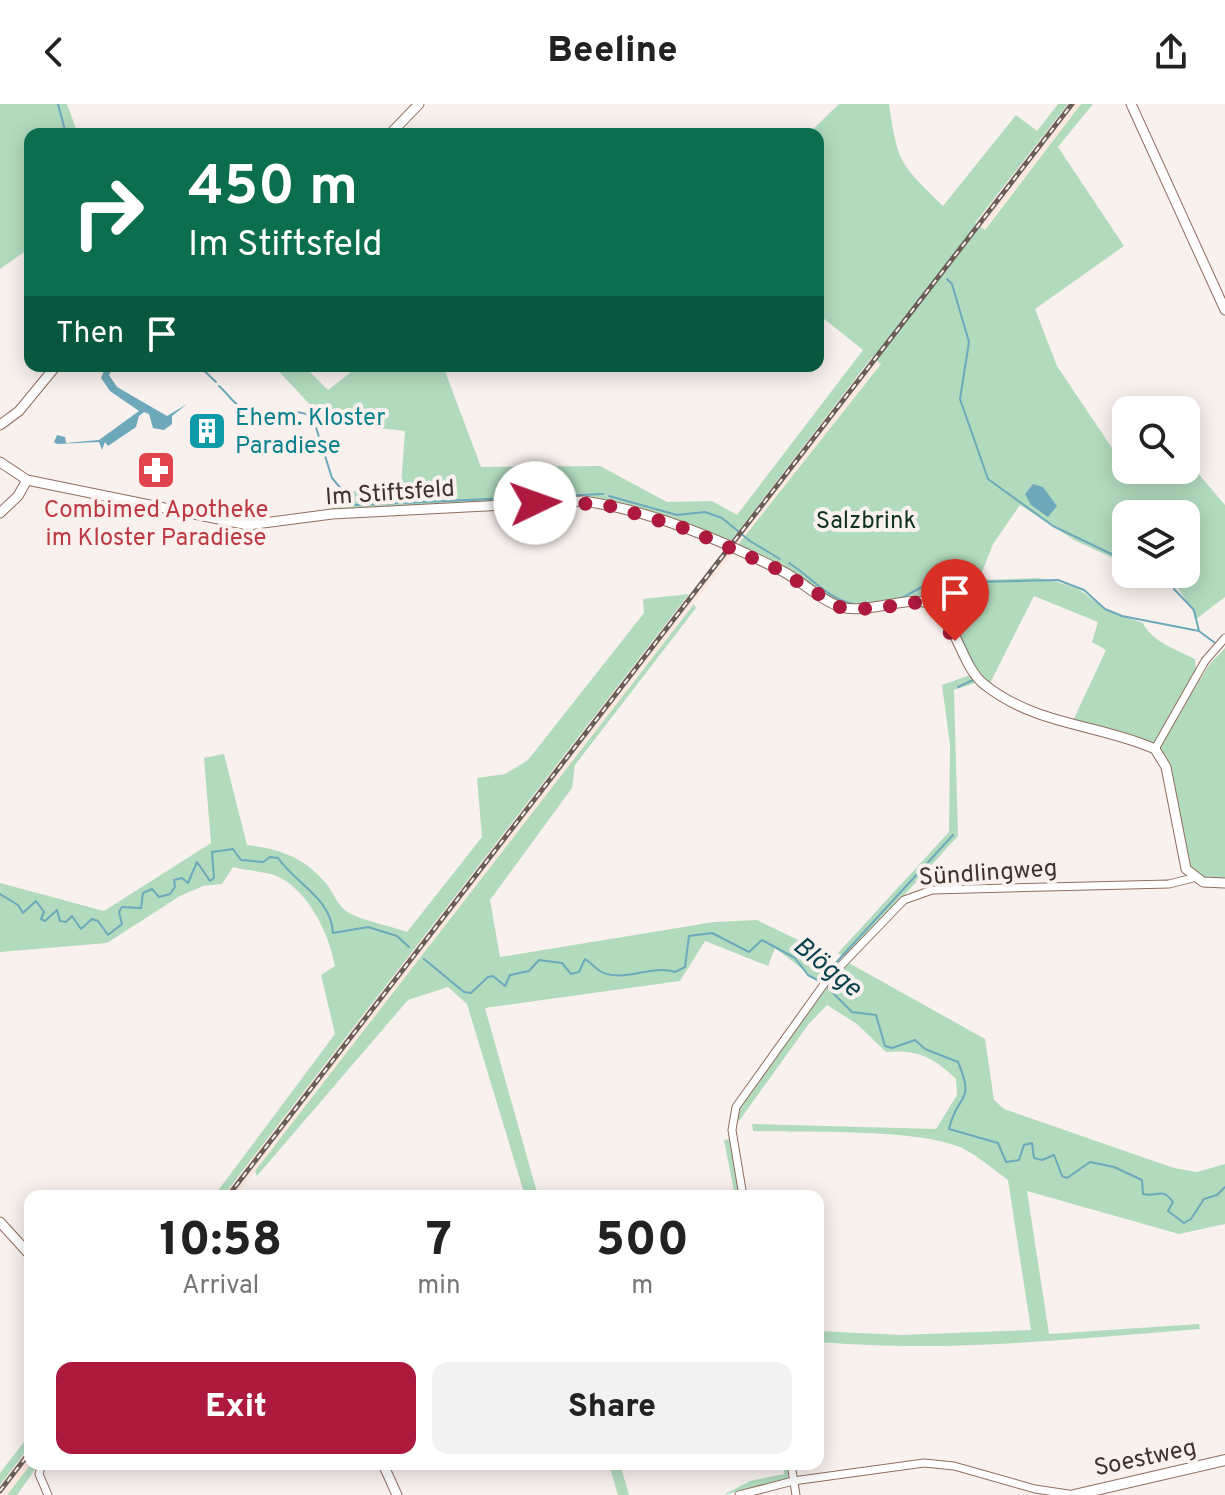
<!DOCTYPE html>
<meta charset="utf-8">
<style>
body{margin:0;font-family:Overpass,sans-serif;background:#f2f2f2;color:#222;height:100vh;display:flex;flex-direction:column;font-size:30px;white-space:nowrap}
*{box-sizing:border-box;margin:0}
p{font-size:26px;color:#767676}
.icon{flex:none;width:44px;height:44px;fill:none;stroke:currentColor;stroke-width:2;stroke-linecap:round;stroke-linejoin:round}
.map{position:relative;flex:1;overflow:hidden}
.sheet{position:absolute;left:24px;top:1086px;width:800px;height:280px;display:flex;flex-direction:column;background:#fff;border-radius:16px;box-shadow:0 4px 20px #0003}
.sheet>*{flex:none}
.hud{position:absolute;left:24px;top:24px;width:800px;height:244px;border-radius:16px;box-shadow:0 4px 20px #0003;background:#0b6e4f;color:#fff;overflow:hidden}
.tools{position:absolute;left:1112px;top:292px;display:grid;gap:16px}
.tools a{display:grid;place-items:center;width:88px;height:88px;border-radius:16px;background:#fff;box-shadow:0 4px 20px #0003;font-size:40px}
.pin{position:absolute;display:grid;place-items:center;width:68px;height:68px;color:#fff;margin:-82px -34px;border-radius:50% 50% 50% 0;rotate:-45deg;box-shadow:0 0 8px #0007}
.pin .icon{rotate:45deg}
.me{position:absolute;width:88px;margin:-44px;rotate:87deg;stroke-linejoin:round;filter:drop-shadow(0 0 6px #0008)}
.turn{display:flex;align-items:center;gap:28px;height:168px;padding:0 32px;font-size:36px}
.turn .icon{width:104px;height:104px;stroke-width:2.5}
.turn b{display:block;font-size:56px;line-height:68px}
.then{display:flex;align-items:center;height:76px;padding:0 32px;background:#0003;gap:16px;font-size:30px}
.eta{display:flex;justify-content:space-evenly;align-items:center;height:136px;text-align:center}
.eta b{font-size:48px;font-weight:800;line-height:56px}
.action{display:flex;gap:16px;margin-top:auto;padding:16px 32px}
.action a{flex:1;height:92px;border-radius:16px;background:#ae1a3e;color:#fff;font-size:32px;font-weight:800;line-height:92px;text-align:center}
.action a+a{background:#f2f2f2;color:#222}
header{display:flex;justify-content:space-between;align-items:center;height:104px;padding:0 32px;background:#fff;font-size:36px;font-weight:800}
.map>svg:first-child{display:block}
</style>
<header><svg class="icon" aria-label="back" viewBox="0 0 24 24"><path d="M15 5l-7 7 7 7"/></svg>Beeline<svg class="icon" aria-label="share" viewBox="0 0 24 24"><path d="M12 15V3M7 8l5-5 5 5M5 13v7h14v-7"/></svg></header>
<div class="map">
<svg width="1225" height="1391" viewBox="0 0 1225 1391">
<rect width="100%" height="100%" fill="#f9f1ee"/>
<g fill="#fbe8df">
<polygon points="1068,0 1081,0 747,432 739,426"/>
<polygon points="736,430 744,435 418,858 236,1092 223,1092"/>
<polygon points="30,1342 31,1360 6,1391 0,1391 0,1381"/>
</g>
<g fill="#b2dbbe">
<polygon points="0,0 67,0 78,30 30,30 30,144 0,165"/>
<path d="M839 0H889C898 61 900 59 943 102L1016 11 1037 27 1058 0H1068L975 119 985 126 1081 0H1093L1058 43 1124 142 1035 205 1057 262 1112 344 1126 335V366H1186V355L1225 401V493L1195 516 1192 505 1172 475 1171 470H1186V410H1126V449L1117 456 1074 436 1020 401 993 440 979 476 1038 474 1057 478 1077 484 1107 506 1143 519C1151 537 1177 546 1195 555L1196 566 1154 643 1071 621 1106 546 1092 538 1098 518 1034 492 988 583 933 500 833 502 737 442 881 260 872 253 730 438 673 415 584 392 327 406 331 390 401 381 405 327 326 318 274 262H304L328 286 359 262H443L481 363 600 362 667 398 712 397 737 411 863 246 818 210V30H808Z"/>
<path d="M689 490 223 1092H214L335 930 321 871 335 862C329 830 309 787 277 772 265 767 246 767 233 763L222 780 203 782 180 792 107 839 0 848V779L104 807 211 739 204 654 224 650 247 741C279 745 302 752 325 778 334 788 337 804 353 811 369 818 390 822 407 828L482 733 477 674 505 670 528 656 644 509 643 495Z"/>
<polygon points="694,500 696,504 575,661 572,684 490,796 500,853 714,818 757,816 823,848 822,880 775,844 768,862 705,837 680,877 485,904 538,1092 525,1092 467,900 448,883 408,896 257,1072 255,1067"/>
<polygon points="1225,544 1225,778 1193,771 1187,764 1157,645 1209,561"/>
<polygon points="973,570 978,578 954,586 958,732 846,855 838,849 949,728 950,641 942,581"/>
<path d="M849 859 985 935 994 996 1004 1005 1174 1064 1197 1068 1225 1060V1120L1179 1130 1027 1087 1049 1230 1199 1220 1200 1225C1073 1235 946 1249 818 1238V1227L901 1231 1031 1226 1008 1076C993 1065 978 1052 962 1044 918 1024 805 1029 753 1027L752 1020 936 1025 957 991 956 975C934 953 916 945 886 948L857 920 827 901 808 921 739 1017 733 1014 803 912Z"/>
<polygon points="732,1035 742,1092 735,1092 724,1036"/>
<polygon points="30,1330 30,1342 0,1381 0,1369"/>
<polygon points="31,1360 39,1360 17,1391 7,1391"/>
<polygon points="609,1360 620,1360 629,1391 618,1391"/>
<polygon points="783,1360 789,1360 788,1375 723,1391 750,1377 784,1370"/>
</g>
<g fill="#6da9bb">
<polygon points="106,262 114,262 109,271 117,283 167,312 187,300 172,312 172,320 164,326 153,324 149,310 144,308 139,312 136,323 108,342 105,338 102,346 99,338 57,340 54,338 57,331 65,333 66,339 99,336 139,307 110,287 101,274"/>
<polygon points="1033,380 1043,383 1057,402 1048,413 1031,401 1025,390"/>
</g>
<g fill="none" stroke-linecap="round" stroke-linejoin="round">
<g stroke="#6da9bb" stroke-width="2">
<polyline points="58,0 66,30"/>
<polyline points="947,175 952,180 969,238 960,295 988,375 1053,422 1126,457"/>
<polyline points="199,262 216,278"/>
<path d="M219 282C227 289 234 300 243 305 263 318 294 299 313 314L332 374 355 401 603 390"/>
<polyline points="609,392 677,411 705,408 722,414 750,437 780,455"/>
<path d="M789 459C811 473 828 495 854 500"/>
<polyline points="928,481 944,505"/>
<polyline points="1174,485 1194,506 1199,527 1215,539"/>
<polyline points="900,495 929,479 1058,476 1084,486 1105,505 1122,512 1199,527"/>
<polyline points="958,528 978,570"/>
<polyline points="958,583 973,576"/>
<path d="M0 790 18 801 23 809 36 797 44 808 41 815 45 817 57 806 60 817 66 818 72 812 81 825 92 815 98 817 108 831 122 820 119 808 122 803 141 804 143 789 152 785 159 793 170 790 175 783 174 776 182 774 188 779 197 758 210 777 214 774 212 748 233 745 241 756 263 758 270 753 278 754C297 781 331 794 333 829L368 823 397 832 409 843"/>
<path d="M424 855 464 888 471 889 488 873 493 872 505 882 510 871 529 867 539 856 562 859 571 870 579 868 585 855C590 858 595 864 600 867 622 880 651 860 675 868L685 863 689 832 712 829 749 848 762 836 795 854 808 871 821 878"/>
<polyline points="832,863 953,731"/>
<path d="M826 882 852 908 876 911 885 942 892 944 915 936 925 945 958 958C976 1000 957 989 949 1025L998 1039 1006 1058 1019 1056 1024 1041 1032 1039 1034 1054 1042 1056 1054 1051 1062 1072 1067 1074 1090 1058 1114 1063 1142 1076 1143 1090C1158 1094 1161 1082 1173 1098L1168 1107 1184 1119 1191 1115 1204 1095 1217 1091 1225 1083"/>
</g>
<g stroke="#906e5f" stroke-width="9">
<g id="minor">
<polyline points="1155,645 1205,557 1225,534"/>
<polyline points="743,1092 732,1026 736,1003 827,876 904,796 932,786 1169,780 1193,774"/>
<polyline points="42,1360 39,1370 48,1391"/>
<polyline points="791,1360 796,1391"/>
<polyline points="739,1391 793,1377 924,1359 954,1362 1035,1385 1075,1391"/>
</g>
</g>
<g stroke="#906e5f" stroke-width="11">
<g id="tertiary">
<polyline points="1131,0 1225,206"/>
<polyline points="390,30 419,0"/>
<polyline points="0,321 19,307 56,262"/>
<path d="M0 358 27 376 248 421 332 410 583 397C654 407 721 436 784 468 803 478 820 496 841 503 868 511 911 489 932 501 955 513 961 563 985 581 1037 622 1099 620 1155 645L1166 663 1186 765 1203 778 1225 779"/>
<polyline points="0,409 18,392 27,376"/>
<polyline points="0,1118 30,1151"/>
<polyline points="383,1360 397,1391"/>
</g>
</g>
<g stroke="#906e5f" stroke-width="12">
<polyline id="secondary" points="1074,1391 1225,1356"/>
</g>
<use href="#minor" stroke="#fff" stroke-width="7"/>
<use href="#tertiary" stroke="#fff" stroke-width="9"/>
<use href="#secondary" stroke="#fff" stroke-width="10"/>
<g stroke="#6a5c56" stroke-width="5">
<g id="rail">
<polyline points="228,1092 1072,0"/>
<polyline points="0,1387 30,1348"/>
</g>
</g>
<use href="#rail" stroke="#f9f1ee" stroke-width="2" stroke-dasharray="6" stroke-linecap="butt"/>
</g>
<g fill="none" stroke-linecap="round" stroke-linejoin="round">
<polyline stroke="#ae1a3e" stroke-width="14" stroke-dasharray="0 25.2" points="535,399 603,400 687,425 775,464 840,503 870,505 920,498 932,501 955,537"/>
</g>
<defs>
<g id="building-square" transform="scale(2)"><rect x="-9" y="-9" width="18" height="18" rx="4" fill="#0f9aa8" stroke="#f9f1ee"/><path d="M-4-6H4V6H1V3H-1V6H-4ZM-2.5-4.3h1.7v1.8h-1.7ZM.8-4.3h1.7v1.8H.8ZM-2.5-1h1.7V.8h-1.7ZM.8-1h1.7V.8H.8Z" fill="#fff"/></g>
<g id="pharmacy-square" transform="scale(2)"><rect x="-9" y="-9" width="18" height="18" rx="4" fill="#e0444e" stroke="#f9f1ee"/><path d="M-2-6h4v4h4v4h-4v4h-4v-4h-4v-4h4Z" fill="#fff"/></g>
</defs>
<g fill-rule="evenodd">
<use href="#building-square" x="207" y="327"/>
<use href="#pharmacy-square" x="156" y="366"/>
</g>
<g text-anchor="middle" stroke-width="8" stroke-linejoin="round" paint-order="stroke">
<g font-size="24" fill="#0d838f" stroke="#f9f1ee" text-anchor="start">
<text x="235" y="321">Ehem. Kloster<tspan x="235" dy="28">Paradiese</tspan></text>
</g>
<g font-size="24" fill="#41322b" stroke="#f9f1ee">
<text transform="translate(390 388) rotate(-4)" y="8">Im Stiftsfeld</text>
<text transform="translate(988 768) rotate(-4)" y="8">Sündlingweg</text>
<text transform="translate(1145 1353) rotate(-12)" y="8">Soestweg</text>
</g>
<g font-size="24" fill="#be3a42" stroke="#f9f1ee">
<text x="156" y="413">Combimed Apotheke<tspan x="156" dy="28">im Kloster Paradiese</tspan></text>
</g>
<g font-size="24" fill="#0e331d" stroke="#f9f1ee">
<text x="866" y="424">Salzbrink</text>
</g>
<g font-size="26" font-style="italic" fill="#09414f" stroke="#f9f1ee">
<text transform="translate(828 862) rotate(39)" y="9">Blögge</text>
</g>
</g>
</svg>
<div class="tools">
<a><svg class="icon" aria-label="search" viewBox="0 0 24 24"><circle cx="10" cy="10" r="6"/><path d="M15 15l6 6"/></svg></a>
<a><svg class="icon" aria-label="layers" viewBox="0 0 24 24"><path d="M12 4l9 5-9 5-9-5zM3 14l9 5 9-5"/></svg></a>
</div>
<div class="pin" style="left:955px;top:537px;background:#d93025"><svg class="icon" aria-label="arrive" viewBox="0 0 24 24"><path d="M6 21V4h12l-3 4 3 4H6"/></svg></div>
<svg class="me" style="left:535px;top:399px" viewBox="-20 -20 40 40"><circle r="19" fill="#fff"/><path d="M0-13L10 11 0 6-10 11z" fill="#ae1a3e"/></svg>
<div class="hud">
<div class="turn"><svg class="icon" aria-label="right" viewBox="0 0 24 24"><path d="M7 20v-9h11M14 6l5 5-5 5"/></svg><div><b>450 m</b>Im Stiftsfeld</div></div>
<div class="then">Then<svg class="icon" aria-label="arrive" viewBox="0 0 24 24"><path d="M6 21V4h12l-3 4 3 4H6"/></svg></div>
</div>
<section class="sheet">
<div class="eta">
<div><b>10:58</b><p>Arrival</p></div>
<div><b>7</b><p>min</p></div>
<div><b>500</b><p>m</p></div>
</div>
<div class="action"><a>Exit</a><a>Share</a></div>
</section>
</div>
